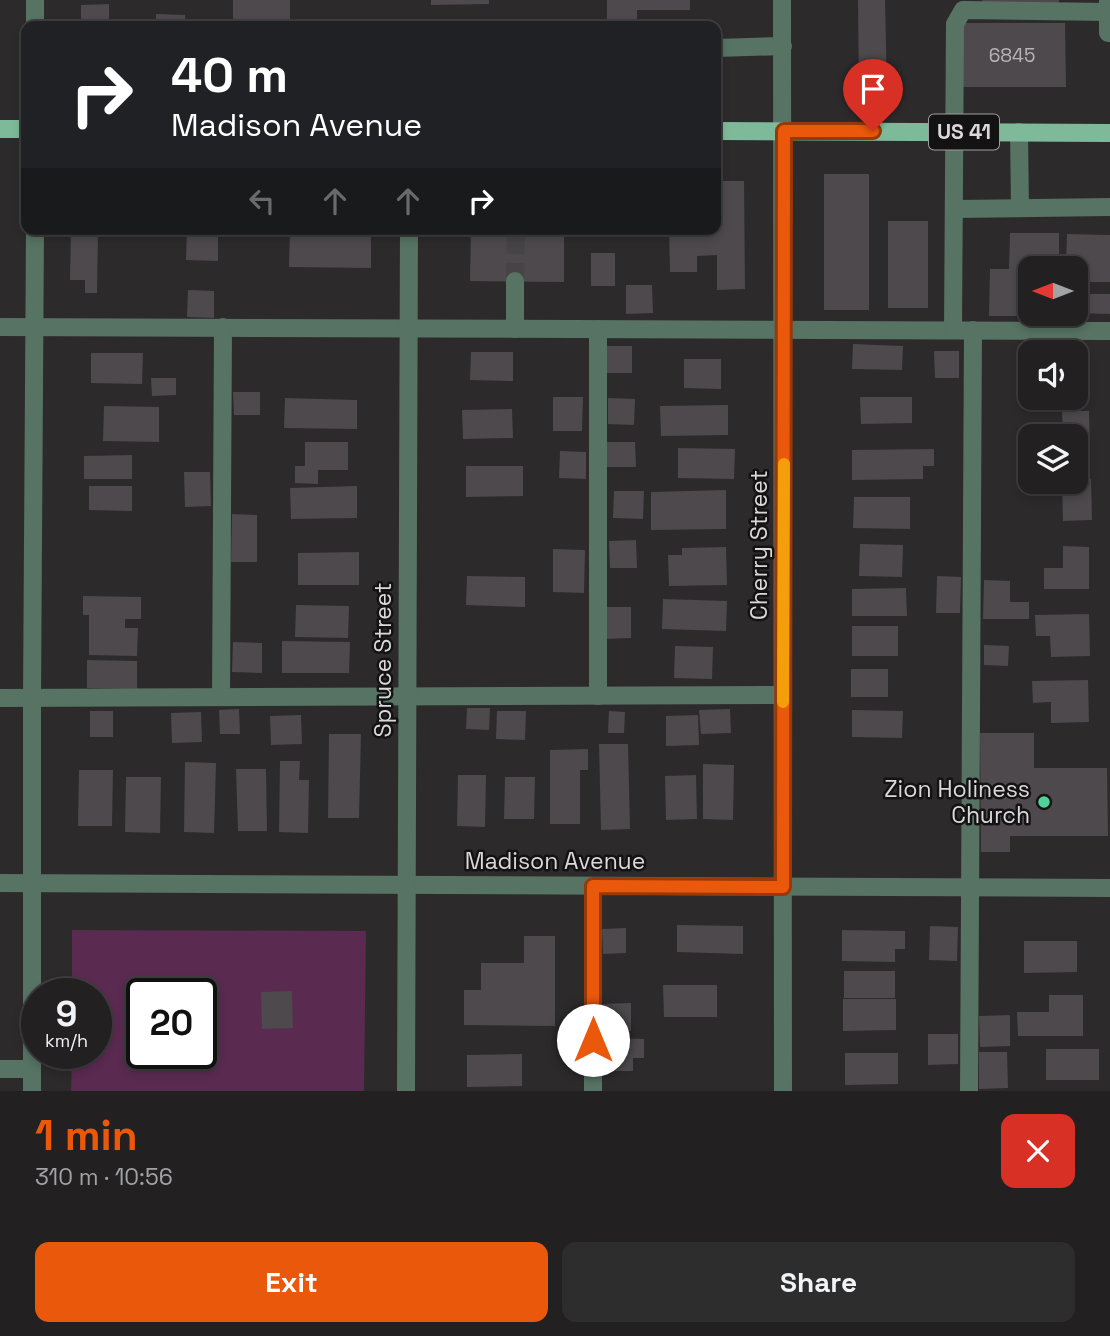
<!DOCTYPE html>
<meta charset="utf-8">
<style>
body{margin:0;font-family:"Space Grotesk",sans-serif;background:#2e2d2e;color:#f1f3f6;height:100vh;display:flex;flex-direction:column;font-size:26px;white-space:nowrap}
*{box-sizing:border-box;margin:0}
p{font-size:23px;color:#a2a3a5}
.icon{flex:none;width:38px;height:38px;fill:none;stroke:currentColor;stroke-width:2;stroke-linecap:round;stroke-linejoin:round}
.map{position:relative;height:1091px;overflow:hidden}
.sheet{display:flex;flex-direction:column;background:#222021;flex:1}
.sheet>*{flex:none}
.guide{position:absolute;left:21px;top:21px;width:700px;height:214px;border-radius:14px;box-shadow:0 4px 10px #0003,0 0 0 2px #3f3e3f;background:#202124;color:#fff;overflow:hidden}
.needle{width:46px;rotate:270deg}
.buttons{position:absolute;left:1018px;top:256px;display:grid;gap:14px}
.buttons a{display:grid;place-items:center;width:70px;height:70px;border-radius:14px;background:#222021;box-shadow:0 4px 10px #0003,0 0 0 2px #3f3e3f;font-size:35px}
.speed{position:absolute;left:21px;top:978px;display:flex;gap:14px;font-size:35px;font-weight:700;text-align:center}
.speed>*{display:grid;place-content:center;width:91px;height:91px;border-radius:50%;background:#222021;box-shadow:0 4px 10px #0003,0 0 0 2px #3f3e3f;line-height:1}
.speed small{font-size:18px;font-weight:400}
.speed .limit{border:4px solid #111;border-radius:10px;background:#fff;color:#111}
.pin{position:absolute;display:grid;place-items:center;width:60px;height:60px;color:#fff;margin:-72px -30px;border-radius:50% 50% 50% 0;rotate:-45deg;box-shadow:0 0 7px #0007}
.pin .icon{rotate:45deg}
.me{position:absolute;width:77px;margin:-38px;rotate:0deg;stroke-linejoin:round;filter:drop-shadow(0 0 5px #0008)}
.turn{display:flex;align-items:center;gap:24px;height:147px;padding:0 35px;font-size:32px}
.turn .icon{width:91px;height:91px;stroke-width:2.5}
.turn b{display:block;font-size:49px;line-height:60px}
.lanes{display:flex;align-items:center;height:66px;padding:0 35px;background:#0003;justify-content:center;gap:35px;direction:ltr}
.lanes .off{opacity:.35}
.round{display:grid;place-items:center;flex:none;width:74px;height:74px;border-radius:14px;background:#2e2d2e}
.overview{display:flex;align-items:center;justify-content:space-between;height:119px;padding:0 35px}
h1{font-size:42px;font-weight:800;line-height:52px;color:#ea580c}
.button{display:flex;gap:14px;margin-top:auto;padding:14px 35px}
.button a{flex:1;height:80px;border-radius:14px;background:#ea580c;color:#fff;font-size:28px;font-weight:800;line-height:80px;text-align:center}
.button a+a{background:#2e2d2e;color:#f1f3f6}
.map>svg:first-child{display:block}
</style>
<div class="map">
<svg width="1110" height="1091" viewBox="0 0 1110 1091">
<rect width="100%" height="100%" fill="#2d2a2c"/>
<path fill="#5a2a51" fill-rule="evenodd" d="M72 930 366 931 364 1091H71L72 1054H96V994H72ZM142 994H201V1054H142Z"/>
<g fill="#4d494c">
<polygon points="233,0 290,0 290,21 347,21 347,26 233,26"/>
<polygon points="431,0 489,0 489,4 431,5"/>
<polygon points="607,0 690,0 690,10 637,10 637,26 607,26"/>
<polygon points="858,0 885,0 887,91 859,92"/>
<polygon points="982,0 1059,0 1059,6 982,5"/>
<polygon points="109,4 109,26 81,26 81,5"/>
<polygon points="156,14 185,15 185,26 156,26"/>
<polygon points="958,23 1065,23 1066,87 959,87"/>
<rect x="824" y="174" width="45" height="136"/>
<polygon points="716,181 744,181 745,289 717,290 717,255 697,256 697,272 670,272 669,229 716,229"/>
<rect x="888" y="221" width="40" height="87"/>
<polygon points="71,229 98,229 97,293 85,293 85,280 70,280"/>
<polygon points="187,229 218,229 218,261 186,260"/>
<polygon points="290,229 371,229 371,268 289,267"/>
<polygon points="471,229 564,229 564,282 470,281"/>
<polygon points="1010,233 1059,233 1059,268 1031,268 1031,313 1025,312 1025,316 989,316 990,269 1009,269"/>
<polygon points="1067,234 1110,235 1110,282 1076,282 1076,268 1066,268"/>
<rect x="591" y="253" width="24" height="33"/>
<polygon points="626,285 652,285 653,313 626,314"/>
<polygon points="188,290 214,291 214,318 187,317"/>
<polygon points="1076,294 1110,294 1110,314 1076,313"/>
<polygon points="853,344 903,346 902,370 852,369"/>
<polygon points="605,346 632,346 632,373 604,373"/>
<polygon points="934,351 959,351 959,378 935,378"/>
<polygon points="471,352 513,352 513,381 470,380"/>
<polygon points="91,353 143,353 142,384 91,383"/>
<polygon points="684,359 721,359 721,389 684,388"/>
<polygon points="151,378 176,378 176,395 152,396"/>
<polygon points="233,392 260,392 260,415 234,415"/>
<polygon points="553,397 583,397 582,431 553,431"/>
<polygon points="860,397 912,397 912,423 861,424"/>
<polygon points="285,398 357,400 357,429 284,428"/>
<polygon points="608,398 635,399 634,425 608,424"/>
<polygon points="728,405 728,435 661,436 660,406"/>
<polygon points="104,406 159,407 159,442 103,441"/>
<polygon points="512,409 513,438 463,439 462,410"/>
<polygon points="1062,411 1089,411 1090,453 1076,453 1076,436 1063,436"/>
<polygon points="305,442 348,442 348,470 318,470 318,484 295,483 295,466 305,466"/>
<polygon points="606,442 635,442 636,467 607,467"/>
<polygon points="678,448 735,449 734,479 678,478"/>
<polygon points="934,449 934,466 923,466 923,479 852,480 852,450"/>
<polygon points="560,451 586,452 586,479 559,478"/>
<polygon points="132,455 132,479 84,479 84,456"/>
<polygon points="466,466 523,466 523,496 466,497"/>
<polygon points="184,472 210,472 211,506 185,507"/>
<polygon points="1076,479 1091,479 1092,520 1063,521 1062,481 1076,481"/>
<polygon points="89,486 132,486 132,511 89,510"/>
<polygon points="357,486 357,518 291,519 290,488"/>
<polygon points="726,490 726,529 651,530 651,492"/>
<polygon points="614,491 644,491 643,519 613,518"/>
<polygon points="854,497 910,497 910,529 853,528"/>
<polygon points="232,514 257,515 257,562 231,562"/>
<polygon points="636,540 637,568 610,568 609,541"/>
<polygon points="860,544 903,545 902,577 859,576"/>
<polygon points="1063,546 1089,547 1089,589 1044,589 1044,568 1063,568"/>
<polygon points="726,547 727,585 669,586 668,555 682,555 682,548"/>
<polygon points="553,549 585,550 584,593 553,592"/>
<polygon points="359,552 359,585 298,585 298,553"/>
<polygon points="467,576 525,577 525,607 466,605"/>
<polygon points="937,576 961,577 960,613 936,613"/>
<polygon points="984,580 1010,581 1010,602 1029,602 1029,619 983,619"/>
<polygon points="906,588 907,616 852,616 852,589"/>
<polygon points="83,596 141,597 141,619 125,619 125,628 138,628 137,656 89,655 89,615 83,615"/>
<polygon points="663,599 727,601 726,631 662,629"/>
<polygon points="296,605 349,606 348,638 295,637"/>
<polygon points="603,607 631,607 631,638 603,639"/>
<polygon points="1089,614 1090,656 1051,657 1050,636 1036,636 1035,615"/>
<rect x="852" y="626" width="46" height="30"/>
<polygon points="282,641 350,642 349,673 282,673"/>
<polygon points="233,642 262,643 262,673 232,672"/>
<polygon points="984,645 1009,646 1008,666 984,665"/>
<polygon points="675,646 713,647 712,679 674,678"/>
<polygon points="87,660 137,661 137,689 87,688"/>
<rect x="851" y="669" width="37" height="28"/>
<polygon points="1088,680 1089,722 1051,723 1051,702 1033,703 1032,681"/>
<polygon points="467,708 490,708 489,730 466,729"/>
<polygon points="239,709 240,734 220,734 219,710"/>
<polygon points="730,709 731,733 701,734 699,710"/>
<polygon points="852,710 903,711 902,738 852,737"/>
<rect x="90" y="711" width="23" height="26"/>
<polygon points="497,711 526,711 525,740 496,739"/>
<polygon points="609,711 625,712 624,733 608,733"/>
<polygon points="201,712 202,742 172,743 171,713"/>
<polygon points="301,715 302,744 271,745 270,716"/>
<polygon points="698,715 699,745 666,746 666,716"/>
<polygon points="980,733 1034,733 1034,768 1107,768 1108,836 1010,836 1010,852 981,852"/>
<polygon points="329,734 361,734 359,818 328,818"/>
<polygon points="599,744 628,744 630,829 601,830"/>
<polygon points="588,749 588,770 580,770 580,824 550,824 550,750"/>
<polygon points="280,761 300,761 299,780 309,780 308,833 279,832"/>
<polygon points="185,762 216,763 214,833 184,832"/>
<polygon points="703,764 734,765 733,820 703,819"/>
<polygon points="236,769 266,769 267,831 238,831"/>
<polygon points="79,770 113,770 112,826 78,826"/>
<polygon points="458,775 486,775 485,827 457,826"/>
<polygon points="696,775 697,819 666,820 665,776"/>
<polygon points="126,777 161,777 160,833 125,832"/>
<polygon points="505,777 535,777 534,819 504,819"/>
<polygon points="677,925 743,926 743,954 677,952"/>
<polygon points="930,926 958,927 957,961 929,960"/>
<polygon points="626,928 626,953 603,954 602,929"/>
<polygon points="842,930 905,931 905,949 895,949 895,962 842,961"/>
<polygon points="524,936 555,936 555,1026 464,1025 464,990 481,990 481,963 524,963"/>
<polygon points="1024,941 1077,941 1077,972 1024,973"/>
<rect x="844" y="971" width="51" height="27"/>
<polygon points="663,985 717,985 717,1017 664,1017"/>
<polygon points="292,991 293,1028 262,1029 261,992"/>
<polygon points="1049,995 1083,995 1083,1036 1018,1036 1017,1012 1049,1012"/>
<polygon points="843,999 896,999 896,1030 843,1031"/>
<polygon points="631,1003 631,1031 603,1032 602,1004"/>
<polygon points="1010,1015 1010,1046 980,1047 979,1016"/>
<polygon points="928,1034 958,1034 958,1064 928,1065"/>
<polygon points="606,1038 644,1039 644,1058 633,1058 633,1071 606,1071"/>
<rect x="1046" y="1049" width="53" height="31"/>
<polygon points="979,1052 1007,1052 1008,1088 979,1089"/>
<polygon points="845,1053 898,1053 898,1084 845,1085"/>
<polygon points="522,1054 522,1086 467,1087 467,1055"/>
</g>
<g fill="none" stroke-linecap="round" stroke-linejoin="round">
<polyline stroke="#474446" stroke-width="18" stroke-dasharray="18 9" stroke-linecap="butt" points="515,281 516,229"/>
<g stroke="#567363" stroke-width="18">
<polyline points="782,0 783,1091"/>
<polyline points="1108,12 1108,33 1110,33"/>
<polyline points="35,26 35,0"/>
<polyline points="716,48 783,46"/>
<polyline points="1019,132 1020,208"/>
<polyline points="954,209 1110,207"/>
<polyline points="0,327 1110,331"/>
<polyline points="515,329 515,281"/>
<polyline points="598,329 598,696"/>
<polyline points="953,330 955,24 963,10 1108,12 1108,0"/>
<polyline points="221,697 223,327"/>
<polyline points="0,698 783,695"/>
<polyline points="0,883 1110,888"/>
<polyline points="593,886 593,1091"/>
<polyline points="0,1069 32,1069"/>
<polyline points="32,1091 32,698 35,229"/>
<polyline points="406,1091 409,229"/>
<polyline points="969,1091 973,330"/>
</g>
<g stroke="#7eba9a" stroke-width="18">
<polyline points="0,129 26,129"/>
<polyline points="716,131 1110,133"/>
</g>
</g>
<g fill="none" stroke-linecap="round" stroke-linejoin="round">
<g stroke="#983908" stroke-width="18">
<polyline id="route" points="593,1040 593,886 783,887 784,131 873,131"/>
</g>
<use href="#route" stroke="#ea580c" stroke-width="12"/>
<polyline stroke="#f59e0b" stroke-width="12" points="783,702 784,464"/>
</g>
<circle fill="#51d398" stroke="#141314" stroke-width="2.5" cx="1044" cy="802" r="7"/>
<g text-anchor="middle" stroke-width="5" stroke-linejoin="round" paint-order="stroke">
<g font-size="19" fill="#b7b4b6">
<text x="1012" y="62">6845</text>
</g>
<rect fill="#141314" stroke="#9f9d9e" stroke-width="2" x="929" y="114.5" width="70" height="35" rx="5"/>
<g font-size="21" font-weight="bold" fill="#dad8d9">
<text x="964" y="139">US 41</text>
</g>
<g font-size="23" fill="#dad8d9" stroke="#141314">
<text transform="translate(759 545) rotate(-90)" y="8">Cherry Street</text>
<text transform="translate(383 660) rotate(-90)" y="8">Spruce Street</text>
<text x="555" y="869">Madison Avenue</text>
</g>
<g font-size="23" fill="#dad8d9" stroke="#141314" text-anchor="end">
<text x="1030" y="797">Zion Holiness<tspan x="1030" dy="26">Church</tspan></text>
</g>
</g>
</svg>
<div class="buttons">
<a><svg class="needle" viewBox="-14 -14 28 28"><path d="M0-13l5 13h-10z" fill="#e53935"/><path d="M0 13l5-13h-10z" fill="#a2a3a5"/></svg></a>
<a><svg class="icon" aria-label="sound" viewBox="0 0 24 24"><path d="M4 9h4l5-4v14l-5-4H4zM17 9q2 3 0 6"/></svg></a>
<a><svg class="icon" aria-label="layers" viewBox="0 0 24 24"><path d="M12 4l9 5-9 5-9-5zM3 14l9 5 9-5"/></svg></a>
</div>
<div class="speed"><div>9<small>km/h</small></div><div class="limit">20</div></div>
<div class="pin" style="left:873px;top:131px;background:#d93025"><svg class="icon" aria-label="arrive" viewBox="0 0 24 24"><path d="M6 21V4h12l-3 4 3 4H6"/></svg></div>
<svg class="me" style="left:593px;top:1040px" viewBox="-20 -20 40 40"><circle r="19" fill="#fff"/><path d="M0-13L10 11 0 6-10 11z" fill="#ea580c"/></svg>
<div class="guide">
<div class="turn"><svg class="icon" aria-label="right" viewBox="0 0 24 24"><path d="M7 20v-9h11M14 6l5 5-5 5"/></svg><div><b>40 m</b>Madison Avenue</div></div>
<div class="lanes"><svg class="icon off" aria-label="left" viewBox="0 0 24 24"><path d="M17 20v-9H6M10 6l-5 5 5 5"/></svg><svg class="icon off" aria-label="ahead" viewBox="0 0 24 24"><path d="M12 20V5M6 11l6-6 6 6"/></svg><svg class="icon off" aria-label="ahead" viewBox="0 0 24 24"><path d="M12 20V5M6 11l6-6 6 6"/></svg><svg class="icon" aria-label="right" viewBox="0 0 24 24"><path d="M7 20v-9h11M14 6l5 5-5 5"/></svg></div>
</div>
</div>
<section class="sheet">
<div class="overview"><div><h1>1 min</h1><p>310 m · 10:56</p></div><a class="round" style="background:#d93025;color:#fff"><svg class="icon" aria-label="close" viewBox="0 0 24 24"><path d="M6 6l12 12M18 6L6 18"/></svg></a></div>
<div class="button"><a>Exit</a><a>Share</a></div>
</section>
